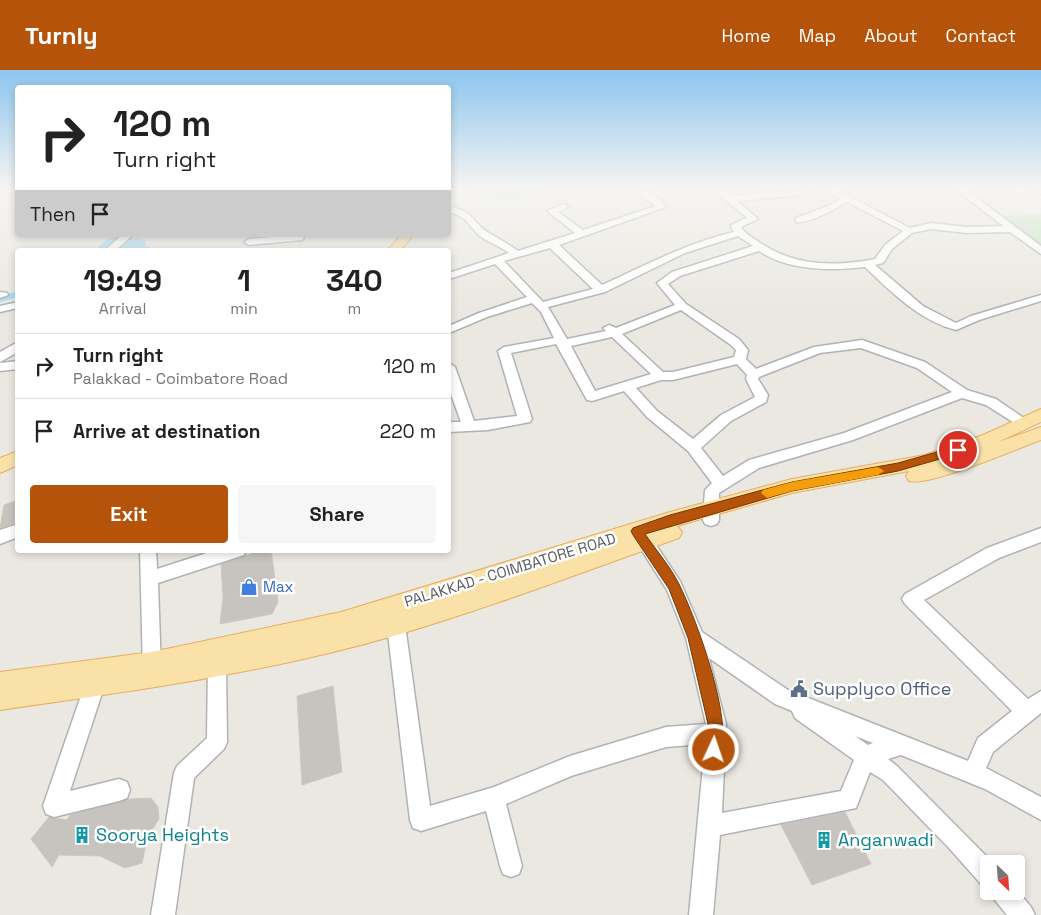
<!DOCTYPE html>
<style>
body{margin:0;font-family:"Space Grotesk",sans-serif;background:#f6f6f6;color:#222;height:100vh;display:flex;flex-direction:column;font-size:19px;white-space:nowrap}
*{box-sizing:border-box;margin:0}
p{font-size:16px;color:#767676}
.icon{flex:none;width:28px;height:28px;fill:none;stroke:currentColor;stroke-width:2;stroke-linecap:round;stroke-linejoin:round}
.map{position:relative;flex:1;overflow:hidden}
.panel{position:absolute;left:15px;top:178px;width:436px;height:305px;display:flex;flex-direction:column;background:#fff;border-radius:5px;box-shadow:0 2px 8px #0003}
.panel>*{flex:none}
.guide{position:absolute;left:15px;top:15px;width:436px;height:152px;border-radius:5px;box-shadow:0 2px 8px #0003;background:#fff;color:#222;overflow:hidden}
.needle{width:32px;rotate:155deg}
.tools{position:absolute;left:980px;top:785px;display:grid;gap:10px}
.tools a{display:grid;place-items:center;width:45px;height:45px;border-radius:5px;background:#fff;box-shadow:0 2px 8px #0003;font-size:25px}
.pin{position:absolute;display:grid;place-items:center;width:42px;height:42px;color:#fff;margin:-21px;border:2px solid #fff;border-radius:50%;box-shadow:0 1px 5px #0007}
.me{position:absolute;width:55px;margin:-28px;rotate:3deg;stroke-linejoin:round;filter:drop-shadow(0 0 4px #0008)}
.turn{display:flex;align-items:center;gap:18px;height:105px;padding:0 15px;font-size:22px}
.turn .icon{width:65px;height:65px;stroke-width:2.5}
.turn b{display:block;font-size:35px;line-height:42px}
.then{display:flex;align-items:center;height:48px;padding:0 15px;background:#0003;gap:10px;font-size:19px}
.eta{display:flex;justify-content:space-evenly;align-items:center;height:85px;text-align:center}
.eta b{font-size:30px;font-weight:700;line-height:35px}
.action{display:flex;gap:10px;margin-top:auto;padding:10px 15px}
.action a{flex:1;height:58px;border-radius:5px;background:#b45309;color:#fff;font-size:20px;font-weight:700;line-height:58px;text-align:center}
.action a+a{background:#f6f6f6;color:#222}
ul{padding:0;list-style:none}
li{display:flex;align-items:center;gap:15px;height:65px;padding:0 15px;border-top:1px solid #e0e0e0}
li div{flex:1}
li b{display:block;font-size:19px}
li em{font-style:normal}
header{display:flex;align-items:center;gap:30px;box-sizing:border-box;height:70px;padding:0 25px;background:#b45309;color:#fff}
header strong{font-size:24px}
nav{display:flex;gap:28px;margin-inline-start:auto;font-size:18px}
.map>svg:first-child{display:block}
</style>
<header>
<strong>Turnly</strong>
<nav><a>Home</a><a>Map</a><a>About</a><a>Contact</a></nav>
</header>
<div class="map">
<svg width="1041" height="845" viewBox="0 0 1041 845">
<rect width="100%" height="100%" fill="#ebe8e1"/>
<polygon fill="#c3e2bf" points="1041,144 1041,177 999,146"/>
<g fill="#a4dff9">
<polygon points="474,119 551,119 515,131 480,127"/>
<polygon points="138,168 145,170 146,176 158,180 117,180 128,170"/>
</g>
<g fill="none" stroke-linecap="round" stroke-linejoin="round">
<g fill="#a4dff9" fill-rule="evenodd">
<polygon points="112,165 121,165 104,180 95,180"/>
<polygon points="18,221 18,227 0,232 0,226"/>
</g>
</g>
<g fill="#c7c3be" stroke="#d0c8c0">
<polygon points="18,430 15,453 0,458 4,435"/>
<polygon points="262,480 271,480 278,532 272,544 220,554 223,528 221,494"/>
<polygon points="333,616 342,702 302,715 297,626"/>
<polygon points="151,728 158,737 159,749 143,774 146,775 142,793 125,798 100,786 59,785 52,797 31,769 49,747 67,750 70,745 129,729"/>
<polygon points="845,742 871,794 812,815 781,755"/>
</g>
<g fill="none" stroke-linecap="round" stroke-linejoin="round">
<g stroke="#afb3b6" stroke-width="3">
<g id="minor">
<path d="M631 119C645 119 658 125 666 137L559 175 602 215C646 195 687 173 734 162L731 156 733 154 747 148 713 119H722L731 126 818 119 794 126 737 131 758 149 741 157C745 164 753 168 759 172 792 196 836 197 875 189L885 175 903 161 847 132C835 139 809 154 796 152V148L828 136 840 129 824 119H835L910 158 931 153 967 157 1003 156 955 119H965L1041 176V184L1010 162 967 163 931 159 912 163 892 179 883 193 875 195 923 236 956 253 971 246 1041 225V231L979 250 956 260C920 251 891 222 865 197 830 201 789 201 759 181L680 206 668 214 686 234 739 269 748 280 746 289 756 299 814 277 862 270 925 292 967 320 996 329 1031 353 1029 356H1019L986 335 962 328 853 370 759 398 719 423V450L717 454 711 456 705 454 703 450 705 420 712 413 688 381 647 347 624 321 592 331 587 330 556 274 511 283 532 349 530 352 488 360 449 362V352H461L449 319V293L455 297 474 351 517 346 498 281 504 277 554 268 541 242 532 233 487 247 449 263V256L479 243 527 227 495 194 449 209V203L509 183C501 177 493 174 484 169 469 159 470 147 449 142V136C477 143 471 153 491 164 500 170 509 174 518 181L575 163 547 141 564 134 568 137 558 142 583 160 656 136ZM738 166 753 176 672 202 657 213 675 235 616 258 609 255 603 258 606 261 567 269 548 237 605 222 685 183ZM550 178 593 219 543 232 504 191ZM681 240 731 275 736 280 734 287 673 302H663L622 264ZM612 267 651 304 595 321 571 276ZM861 278 917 298 952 322 844 363 749 390 723 406 701 378 731 351 766 332 768 325 758 309 759 307 820 283ZM737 294 747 305 746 309 755 327 721 345 693 369 657 341 636 318 661 310H673Z"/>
<polygon points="1034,119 1041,119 1041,124"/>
<polygon points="122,165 133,165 116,180 105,180"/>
<polygon points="299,165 304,168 302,170 249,175 244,172 249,169"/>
<polygon points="0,222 7,223 8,225 0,228"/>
<polygon points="18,232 18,238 0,242 0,236"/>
<polygon points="18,272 18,282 0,292 0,282"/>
<polygon points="18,291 18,299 0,301 0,293"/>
<polygon points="18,454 18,467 0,474 0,460"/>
<path d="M638 455 644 457 680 511 702 562 788 620 968 691 978 668 1012 641 905 534 902 529 905 524 987 478 1041 458V472L999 488 924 530 1028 629 1041 621V643L993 682 986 698 1041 727V750L985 719 901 685 888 689 897 696 994 794H989V817L981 814 949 778 883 710 870 702 856 738 720 765 713 845H689L705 674 666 677 571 706 506 734 522 796 519 804 511 807 503 804 500 796 486 741 421 761 413 758 410 750 387 555 390 549 396 547 402 549 405 555 430 736 494 717 570 686 666 657 706 654 686 568 667 520 630 462 632 457ZM709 588 775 634 792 641 795 648 854 690 841 721 722 743 726 654ZM855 666 873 673 868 675Z"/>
<polygon points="140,480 156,480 157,499 216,480 246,480 244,485 158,513 161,601 159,607 152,610 145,607 143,601"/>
<polygon points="217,585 224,588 226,594 227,672 224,679 194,708 175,845 151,845 174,703 177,696 207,668 208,594 210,588"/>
<polygon points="94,608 101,610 104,617 70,721 119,709 127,712 130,720 127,728 119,731 54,747 46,744 43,736 84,617 87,610"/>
<polygon points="1016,819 1031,837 1035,845 1007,845 994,829 990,821 1016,821"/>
</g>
</g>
<g stroke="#e7ae5e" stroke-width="2">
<g id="major">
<polygon points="449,119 458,119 449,126"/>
<polygon points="401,165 413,165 401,180 388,180"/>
<path d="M1041 339V352L998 372 1041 357V370C1016 379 929 417 909 411L906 406 909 401 792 423 677 456 682 462 679 468C585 501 492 537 397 565 267 603 133 621 0 640V602L152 582 341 542 670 442 792 409 925 385 983 365Z"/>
<polygon points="18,381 18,395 0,403 0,388"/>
</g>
</g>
<use href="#minor" fill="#fff" fill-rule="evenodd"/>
<use href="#major" fill="#f9e1a8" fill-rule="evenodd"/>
</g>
<linearGradient id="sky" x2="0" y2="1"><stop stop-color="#8dc5ef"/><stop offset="0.5" stop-color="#f6f5f2"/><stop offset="1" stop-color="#f6f5f2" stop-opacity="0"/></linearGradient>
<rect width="1041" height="237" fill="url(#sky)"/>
<path fill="#b45309" stroke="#753606" d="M958 376 963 380 961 383 898 401 792 421 645 464C656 480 670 496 679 514 696 548 734 651 720 685L714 688 709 685 706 680 708 654 688 568 669 519 633 465 631 461 633 458 670 445 792 412 898 393Z"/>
<polygon fill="#f59e0b" points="878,397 884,401 878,405 792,421 767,428 761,423 763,420 792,412"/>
<defs>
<g id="shop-bare" transform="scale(1.35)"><path d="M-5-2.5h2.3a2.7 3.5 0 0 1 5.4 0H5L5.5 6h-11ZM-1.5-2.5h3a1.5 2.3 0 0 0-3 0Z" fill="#3f7fe0" stroke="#fff" stroke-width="2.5" paint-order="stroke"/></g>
<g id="civic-bare" transform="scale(1.35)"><path d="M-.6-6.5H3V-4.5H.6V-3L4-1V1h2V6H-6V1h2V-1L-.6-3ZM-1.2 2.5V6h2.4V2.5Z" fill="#5c6f8a" stroke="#fff" stroke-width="2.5" paint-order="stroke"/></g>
<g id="building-bare" transform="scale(1.35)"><path d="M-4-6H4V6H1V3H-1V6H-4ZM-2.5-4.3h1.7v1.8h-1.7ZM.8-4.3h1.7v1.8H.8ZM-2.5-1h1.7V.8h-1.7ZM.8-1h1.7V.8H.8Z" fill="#0f9aa8" stroke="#fff" stroke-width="2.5" paint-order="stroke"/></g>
</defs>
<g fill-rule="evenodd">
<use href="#shop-bare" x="249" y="517"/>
<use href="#civic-bare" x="799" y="619"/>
<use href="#building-bare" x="82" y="765"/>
<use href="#building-bare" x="824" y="770"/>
</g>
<g text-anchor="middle" stroke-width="5" stroke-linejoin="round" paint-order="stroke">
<g font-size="15" fill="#5a5e61" stroke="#fff">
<text transform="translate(510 500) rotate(-17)" y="5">PALAKKAD - COIMBATORE ROAD</text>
</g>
<g font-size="15" fill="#366cbe" stroke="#fff" text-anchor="start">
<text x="263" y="522">Max</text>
</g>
<g font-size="18" fill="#4e5e75" stroke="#fff" text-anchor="start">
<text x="813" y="625">Supplyco Office</text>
</g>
<g font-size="18" fill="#0d838f" stroke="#fff" text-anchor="start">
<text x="96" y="771">Soorya Heights</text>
<text x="838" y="776">Anganwadi</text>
</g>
</g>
</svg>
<div class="tools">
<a><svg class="needle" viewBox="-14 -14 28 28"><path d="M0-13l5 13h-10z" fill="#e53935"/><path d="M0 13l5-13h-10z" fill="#767676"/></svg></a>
</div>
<div class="pin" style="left:958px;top:380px;background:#d93025"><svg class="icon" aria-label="arrive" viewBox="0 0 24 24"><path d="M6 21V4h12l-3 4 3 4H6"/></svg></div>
<svg class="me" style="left:714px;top:680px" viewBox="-20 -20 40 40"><circle r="17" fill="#b45309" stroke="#fff" stroke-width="3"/><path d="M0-11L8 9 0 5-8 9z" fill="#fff"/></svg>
<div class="guide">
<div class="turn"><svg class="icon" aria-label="right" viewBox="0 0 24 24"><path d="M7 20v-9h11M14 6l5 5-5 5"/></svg><div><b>120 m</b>Turn right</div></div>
<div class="then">Then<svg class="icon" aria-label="arrive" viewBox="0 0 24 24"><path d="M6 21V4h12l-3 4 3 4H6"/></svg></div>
</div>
<section class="panel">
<div class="eta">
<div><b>19:49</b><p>Arrival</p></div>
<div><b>1</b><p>min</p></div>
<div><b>340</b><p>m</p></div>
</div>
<ul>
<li><svg class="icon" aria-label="right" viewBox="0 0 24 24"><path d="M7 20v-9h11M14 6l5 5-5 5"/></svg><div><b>Turn right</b><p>Palakkad - Coimbatore Road</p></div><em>120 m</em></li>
<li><svg class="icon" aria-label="arrive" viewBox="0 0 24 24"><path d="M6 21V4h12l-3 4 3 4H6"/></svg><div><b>Arrive at destination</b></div><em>220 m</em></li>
</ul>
<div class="action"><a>Exit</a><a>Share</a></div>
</section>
</div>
